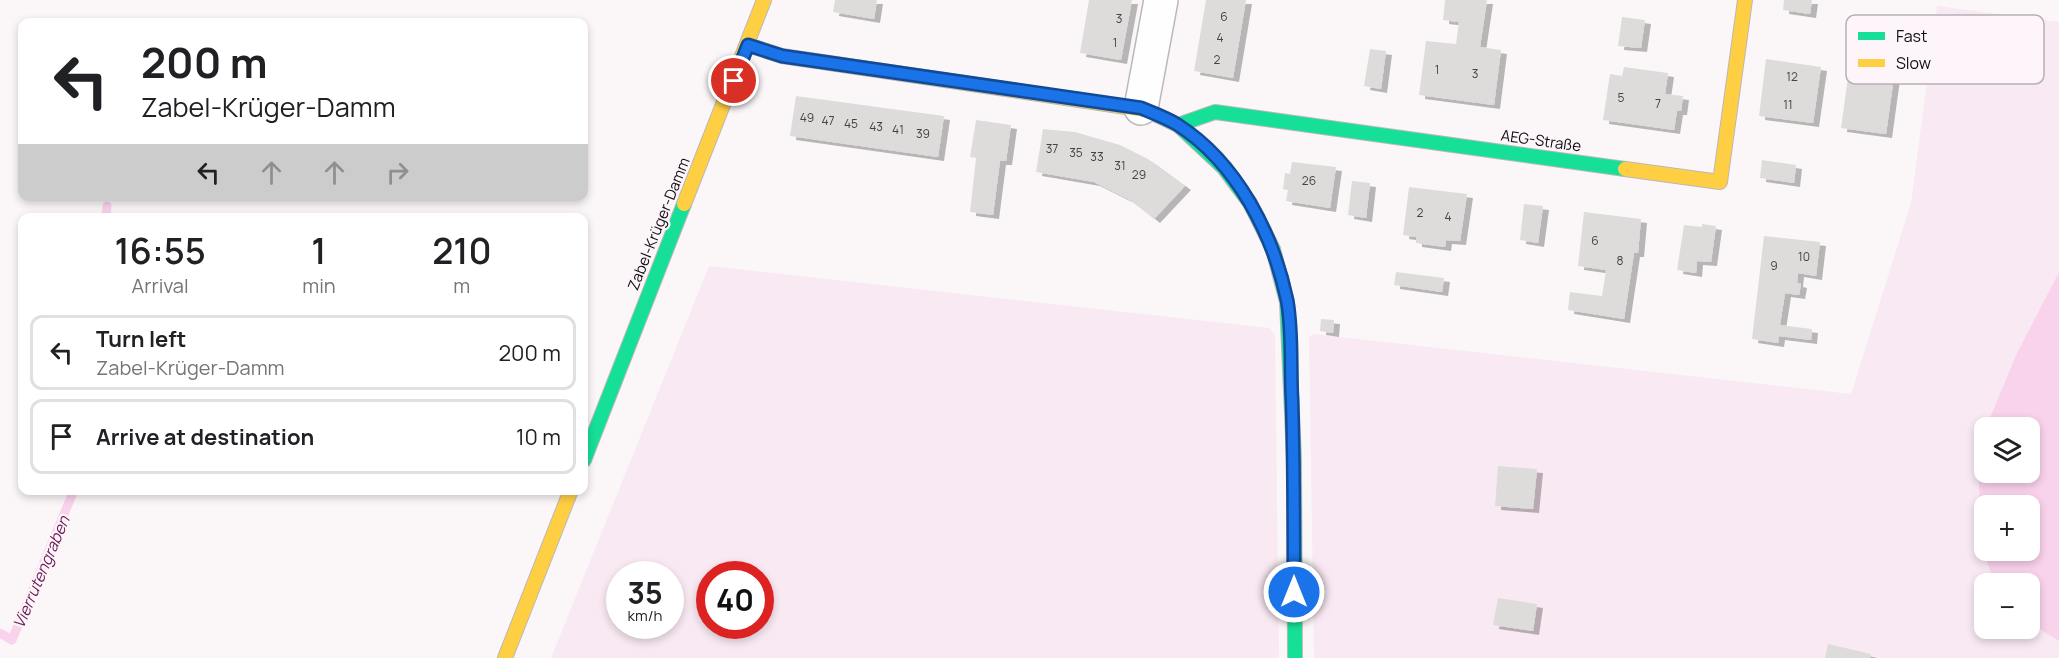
<!DOCTYPE html>
<meta charset="utf-8">
<style>
body{margin:0;font-family:Manrope,sans-serif;background:#f2f2f2;color:#202124;height:100vh;display:flex;flex-direction:column;font-size:22px;white-space:nowrap}
*{box-sizing:border-box;margin:0}
p{font-size:20px;color:#757577}
.icon{flex:none;width:33px;height:33px;fill:none;stroke:currentColor;stroke-width:2;stroke-linecap:round;stroke-linejoin:round}
.map{position:relative;flex:1;overflow:hidden}
.details{position:absolute;left:18px;top:213px;width:570px;height:282px;display:flex;flex-direction:column;background:#fff;border-radius:12px;box-shadow:0 3px 9px #0003}
.details>*{flex:none}
.guide{position:absolute;left:18px;top:18px;width:570px;height:183px;border-radius:12px;box-shadow:0 3px 9px #0003;background:#fff;color:#202124;overflow:hidden}
.tools{position:absolute;left:1974px;top:417px;display:grid;gap:12px}
.tools a{display:grid;place-items:center;width:66px;height:66px;border-radius:12px;background:#fff;box-shadow:0 3px 9px #0003;font-size:30px}
.speed{position:absolute;left:606px;top:561px;display:flex;gap:12px;font-size:30px;font-weight:700;text-align:center}
.speed>*{display:grid;place-content:center;width:78px;height:78px;border-radius:50%;background:#fff;box-shadow:0 3px 9px #0003;line-height:1}
.speed small{font-size:15px;font-weight:400}
.speed .limit{border:9px solid #d22;background:#fff;color:#111}
.pin{position:absolute;display:grid;place-items:center;width:51px;height:51px;color:#fff;margin:-26px;border:3px solid #fff;border-radius:50%;box-shadow:0 2px 6px #0007}
.me{position:absolute;width:66px;margin:-33px;rotate:0deg;stroke-linejoin:round;filter:drop-shadow(0 0 4px #0008)}
.turn{display:flex;align-items:center;gap:21px;height:126px;padding:0 24px;font-size:27px}
.turn .icon{width:78px;height:78px;stroke-width:2.5}
.turn b{display:block;font-size:42px;line-height:51px}
.lanes{display:flex;align-items:center;height:57px;padding:0 24px;background:#0003;justify-content:center;gap:30px;direction:ltr}
.lanes .off{opacity:.35}
.eta{display:flex;justify-content:space-evenly;align-items:center;height:102px;text-align:center}
.eta b{font-size:36px;font-weight:600;line-height:42px}
ul{padding:0;list-style:none}
li{display:flex;align-items:center;gap:18px;height:75px;margin:0 12px 9px;padding:0 12px;border:3px solid #e0e0e0;border-radius:12px}
li div{flex:1}
li b{display:block;font-size:22px}
li em{font-style:normal}
.map>svg:first-child{display:block}
</style>
<div class="map">
<svg width="2059" height="658" viewBox="0 0 2059 658">
<defs>
<filter id="shadow"><feDropShadow dx="6" dy="4" stdDeviation="0" flood-color="#0004"/></filter>
</defs>
<rect width="100%" height="100%" fill="#fbf7f9"/>
<g fill="#f9e9f2" fill-rule="evenodd">
<polygon points="1937,6 2059,22 2059,272 2017,353 1977,449 1980,506 1976,529 1994,583 1984,584 1984,628 2030,628 2030,623 2059,641 2059,658 1314,658 1309,337 1313,334 1851,394 1911,203"/>
<path d="M709 266 1270 328 1275 335 1279 658H551ZM620 574H670V626H620ZM710 574H760V626H710Z"/>
</g>
<path fill="#f9d2eb" fill-rule="evenodd" d="M2059 272V641L2030 623V584L1994 583 1976 529 1980 506 1977 449 1984 430V472H2030V428L1986 427 2017 353ZM1984 506H2030V550H1984Z"/>
<g fill="none" stroke-linecap="round" stroke-linejoin="round">
<g stroke="#f9d2eb" stroke-width="9">
<polyline points="106,218 107,206"/>
<polyline points="0,633 12,640 74,490"/>
</g>
</g>
<g fill="#dedcdb" filter="url(#shadow)">
<polygon points="835,0 877,0 874,19 833,12"/>
<polygon points="1089,0 1132,0 1121,60 1080,53"/>
<polygon points="1206,0 1246,0 1233,78 1194,71"/>
<polygon points="1445,0 1487,0 1480,47 1501,50 1494,105 1419,95 1426,41 1456,44 1459,22 1443,20"/>
<polygon points="1784,0 1812,0 1810,14 1783,10"/>
<polygon points="1622,17 1645,20 1641,48 1618,46"/>
<polygon points="1370,49 1386,51 1381,89 1364,86"/>
<polygon points="1766,59 1821,67 1813,123 1759,116"/>
<polygon points="1624,67 1668,73 1665,94 1683,96 1681,111 1677,111 1674,130 1603,120 1610,74 1622,76"/>
<polygon points="1849,70 1894,76 1886,134 1841,128"/>
<polygon points="796,96 944,116 938,157 790,136"/>
<polygon points="976,120 1011,125 1006,161 1000,161 993,215 970,212 976,158 970,157"/>
<polygon points="1043,129 1075,132 1120,145 1148,159 1185,186 1154,219 1130,200 1094,182 1036,172"/>
<polygon points="1762,160 1796,165 1794,183 1760,178"/>
<polygon points="1292,162 1336,167 1330,208 1286,201 1288,190 1283,189 1285,173 1290,174"/>
<polygon points="1352,181 1370,183 1366,218 1348,215"/>
<polygon points="1409,187 1467,194 1460,241 1446,240 1445,247 1416,243 1416,237 1403,235"/>
<polygon points="1524,204 1543,206 1538,243 1520,240"/>
<polygon points="1584,212 1641,219 1638,253 1634,253 1624,319 1568,310 1570,292 1602,296 1606,270 1578,266"/>
<polygon points="1702,224 1716,226 1711,262 1697,261 1696,273 1677,270 1684,225 1702,227"/>
<polygon points="1764,236 1820,242 1816,276 1798,273 1797,283 1801,284 1799,295 1785,293 1780,325 1812,329 1811,340 1779,336 1778,343 1752,339"/>
<polygon points="1396,272 1444,278 1442,292 1394,285"/>
<polygon points="1321,319 1334,320 1333,333 1320,331"/>
<polygon points="1498,466 1537,469 1533,509 1495,506"/>
<polygon points="1498,598 1537,604 1533,631 1493,625"/>
<polygon points="1828,644 1871,654 1870,658 1825,658"/>
</g>
<g fill="none" stroke-linecap="round" stroke-linejoin="round">
<g stroke="#bbb8ba" stroke-width="36">
<polyline id="street" points="1141,108 1161,0"/>
</g>
<g stroke="#bbb8ba" stroke-width="16">
<g id="fast">
<polyline points="1146,110 1178,125 1224,168 1250,203 1273,249 1287,302 1294,459 1295,658"/>
<polyline points="1178,125 1215,112 1625,169"/>
<polyline points="584,460 684,204"/>
</g>
</g>
<g stroke="#bbb8ba" stroke-width="16">
<g id="slow">
<polyline points="748,45 782,56 1146,110"/>
<polyline points="1625,169 1720,182 1745,0"/>
<polyline points="684,204 764,0"/>
<polyline points="505,658 571,490"/>
</g>
</g>
<use href="#street" stroke="#fefefe" stroke-width="33"/>
<use href="#fast" stroke="#16e098" stroke-width="14"/>
<use href="#slow" stroke="#ffcf43" stroke-width="14"/>
</g>
<g fill="none" stroke-linecap="round" stroke-linejoin="round">
<g stroke="#114b97" stroke-width="15">
<path id="route" d="M734 81 748 45 782 56 1141 108C1153 113 1167 118 1178 125 1237 163 1273 234 1287 300 1293 331 1290 368 1292 400 1294 464 1294 528 1294 592"/>
</g>
<use href="#route" stroke="#1a73e8" stroke-width="10"/>
</g>
<g text-anchor="middle" stroke-width="4.5" stroke-linejoin="round" paint-order="stroke">
<g font-size="12" fill="#444243">
<text x="1224" y="21">6</text>
<text x="1119" y="23">3</text>
<text x="1220" y="42">4</text>
<text x="1115" y="47">1</text>
<text x="1217" y="64">2</text>
<text x="1437" y="74">1</text>
<text x="1475" y="78">3</text>
<text x="1792" y="81">12</text>
<text x="1621" y="102">5</text>
<text x="1658" y="108">7</text>
<text x="1788" y="109">11</text>
<text x="807" y="122">49</text>
<text x="828" y="125">47</text>
<text x="851" y="128">45</text>
<text x="876" y="131">43</text>
<text x="898" y="134">41</text>
<text x="923" y="138">39</text>
<text x="1052" y="153">37</text>
<text x="1076" y="157">35</text>
<text x="1097" y="161">33</text>
<text x="1120" y="170">31</text>
<text x="1139" y="179">29</text>
<text x="1309" y="185">26</text>
<text x="1420" y="217">2</text>
<text x="1448" y="221">4</text>
<text x="1595" y="245">6</text>
<text x="1804" y="261">10</text>
<text x="1620" y="265">8</text>
<text x="1774" y="270">9</text>
</g>
<g font-size="15" fill="#110e10" stroke="#fdf5fa">
<text transform="translate(1541 141) rotate(8)" y="5">AEG-Straße</text>
<text transform="translate(659 224) rotate(-68)" y="5">Zabel-Krüger-Damm</text>
</g>
<g font-size="16" font-style="italic" fill="#681d54" stroke="#fdf5fa">
<text transform="translate(41 572) rotate(-67)" y="6">Vierrutengraben</text>
</g>
</g>
<rect x="1846" y="15" width="198" height="69" rx="9" fill="#fdf5fa" stroke="#b6b0b4" stroke-width="1.5"/>
<rect x="1858" y="32" width="27" height="8" fill="#16e098"/>
<rect x="1858" y="59" width="27" height="8" fill="#ffcf43"/>
<g font-size="16" fill="#110e10">
<text x="1896" y="42">Fast</text>
<text x="1896" y="69">Slow</text>
</g>
</svg>
<div class="tools">
<a><svg class="icon" aria-label="layers" viewBox="0 0 24 24"><path d="M12 4l9 5-9 5-9-5zM3 14l9 5 9-5"/></svg></a>
<a>+</a>
<a>−</a>
</div>
<div class="speed"><div>35<small>km/h</small></div><div class="limit">40</div></div>
<div class="pin" style="left:734px;top:81px;background:#d93025"><svg class="icon" aria-label="arrive" viewBox="0 0 24 24"><path d="M6 21V4h12l-3 4 3 4H6"/></svg></div>
<svg class="me" style="left:1294px;top:592px" viewBox="-20 -20 40 40"><circle r="17" fill="#1a73e8" stroke="#fff" stroke-width="3"/><path d="M0-11L8 9 0 5-8 9z" fill="#fff"/></svg>
<div class="guide">
<div class="turn"><svg class="icon" aria-label="left" viewBox="0 0 24 24"><path d="M17 20v-9H6M10 6l-5 5 5 5"/></svg><div><b>200 m</b>Zabel-Krüger-Damm</div></div>
<div class="lanes"><svg class="icon" aria-label="left" viewBox="0 0 24 24"><path d="M17 20v-9H6M10 6l-5 5 5 5"/></svg><svg class="icon off" aria-label="ahead" viewBox="0 0 24 24"><path d="M12 20V5M6 11l6-6 6 6"/></svg><svg class="icon off" aria-label="ahead" viewBox="0 0 24 24"><path d="M12 20V5M6 11l6-6 6 6"/></svg><svg class="icon off" aria-label="right" viewBox="0 0 24 24"><path d="M7 20v-9h11M14 6l5 5-5 5"/></svg></div>
</div>
<section class="details">
<div class="eta">
<div><b>16:55</b><p>Arrival</p></div>
<div><b>1</b><p>min</p></div>
<div><b>210</b><p>m</p></div>
</div>
<ul>
<li><svg class="icon" aria-label="left" viewBox="0 0 24 24"><path d="M17 20v-9H6M10 6l-5 5 5 5"/></svg><div><b>Turn left</b><p>Zabel-Krüger-Damm</p></div><em>200 m</em></li>
<li><svg class="icon" aria-label="arrive" viewBox="0 0 24 24"><path d="M6 21V4h12l-3 4 3 4H6"/></svg><div><b>Arrive at destination</b></div><em>10 m</em></li>
</ul>
</section>
</div>
